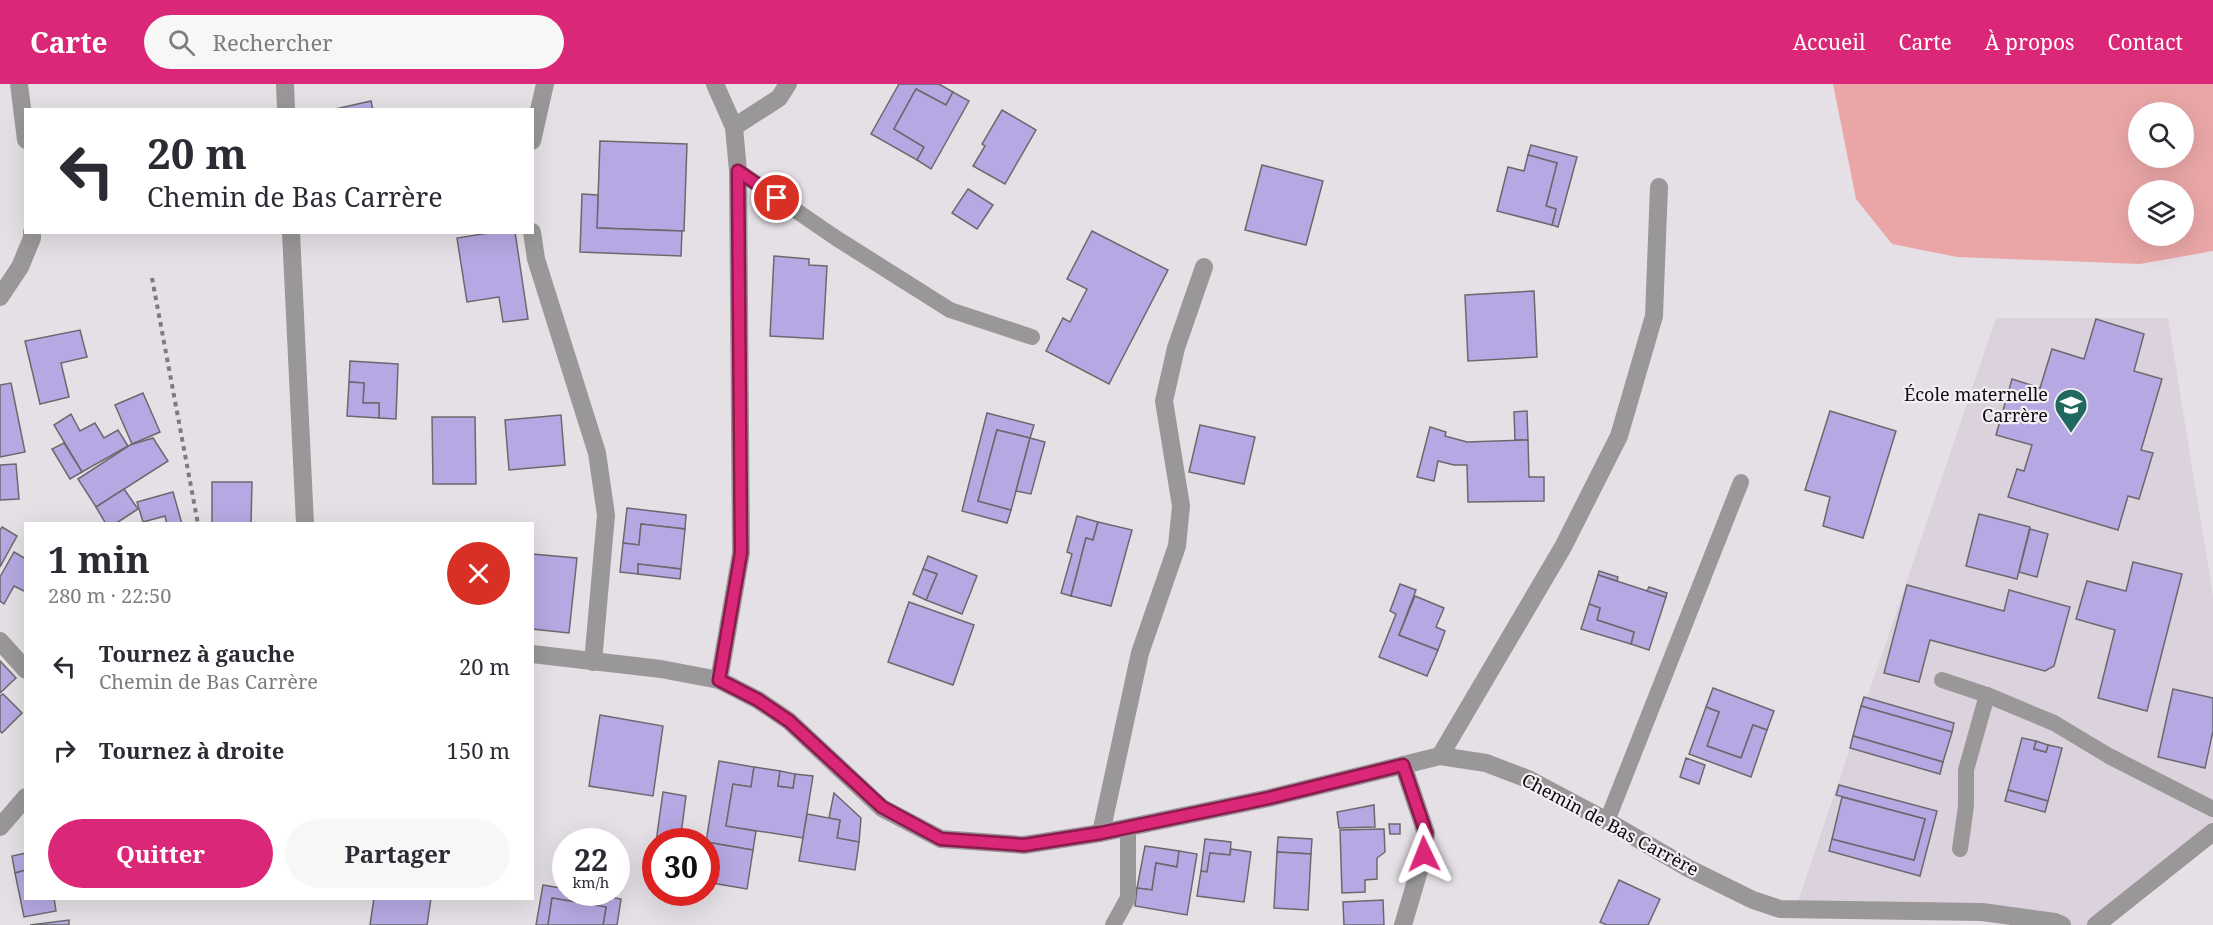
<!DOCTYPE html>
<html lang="fr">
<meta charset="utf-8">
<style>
body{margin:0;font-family:"Noto Serif",serif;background:#f7f7f7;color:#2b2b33;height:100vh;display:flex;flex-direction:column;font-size:22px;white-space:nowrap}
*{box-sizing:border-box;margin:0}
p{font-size:20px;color:#7c7c81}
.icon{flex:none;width:33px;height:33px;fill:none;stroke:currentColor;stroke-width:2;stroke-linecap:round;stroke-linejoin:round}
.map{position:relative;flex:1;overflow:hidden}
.panel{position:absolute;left:24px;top:438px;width:510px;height:378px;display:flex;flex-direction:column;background:#fff;border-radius:0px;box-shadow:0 6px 24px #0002}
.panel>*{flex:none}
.guide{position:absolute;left:24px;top:24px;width:510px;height:126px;border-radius:0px;box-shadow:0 6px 24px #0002;background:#fff;color:#2b2b33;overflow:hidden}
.fabs{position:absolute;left:2128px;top:18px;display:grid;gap:12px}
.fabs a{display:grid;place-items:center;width:66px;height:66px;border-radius:50%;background:#fff;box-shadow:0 6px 24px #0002;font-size:30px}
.speed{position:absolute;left:552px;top:744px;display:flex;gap:12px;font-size:30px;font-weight:700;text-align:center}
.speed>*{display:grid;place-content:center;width:78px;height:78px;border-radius:50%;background:#fff;box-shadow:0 6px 24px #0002;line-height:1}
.speed small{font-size:15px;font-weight:400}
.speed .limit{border:9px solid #d22;background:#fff;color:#111}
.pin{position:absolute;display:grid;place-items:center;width:51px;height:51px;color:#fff;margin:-26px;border:3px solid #fff;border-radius:50%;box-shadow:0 2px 6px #0007}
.me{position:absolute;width:66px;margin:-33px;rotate:358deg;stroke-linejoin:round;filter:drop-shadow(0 0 4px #0008)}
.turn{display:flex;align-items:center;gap:21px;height:126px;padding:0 24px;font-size:27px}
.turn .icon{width:78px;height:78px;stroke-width:2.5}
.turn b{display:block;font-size:42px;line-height:51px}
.round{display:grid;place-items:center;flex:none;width:63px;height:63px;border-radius:32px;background:#f7f7f7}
.summary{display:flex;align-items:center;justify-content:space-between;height:102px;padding:0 24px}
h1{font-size:36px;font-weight:700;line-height:45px}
.primary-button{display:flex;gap:12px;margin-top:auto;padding:12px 24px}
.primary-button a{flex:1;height:69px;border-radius:36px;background:#db2777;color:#fff;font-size:24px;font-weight:700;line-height:69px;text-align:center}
.primary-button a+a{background:#f7f7f7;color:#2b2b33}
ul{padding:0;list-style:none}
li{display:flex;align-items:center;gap:18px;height:84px;padding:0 24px}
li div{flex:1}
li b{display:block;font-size:22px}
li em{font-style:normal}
header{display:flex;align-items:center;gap:36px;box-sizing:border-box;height:84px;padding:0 30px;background:#db2777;color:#fff}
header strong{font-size:28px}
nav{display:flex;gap:33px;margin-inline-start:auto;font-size:21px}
.search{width:420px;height:54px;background:#f7f7f7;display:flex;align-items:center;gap:15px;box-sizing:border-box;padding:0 21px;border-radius:33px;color:#7c7c81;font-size:22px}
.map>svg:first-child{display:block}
</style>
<header>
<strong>Carte</strong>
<div class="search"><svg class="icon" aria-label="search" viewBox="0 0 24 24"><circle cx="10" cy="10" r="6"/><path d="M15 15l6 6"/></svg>Rechercher</div>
<nav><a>Accueil</a><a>Carte</a><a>À propos</a><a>Contact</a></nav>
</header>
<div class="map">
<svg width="2213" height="841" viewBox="0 0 2213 841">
<rect width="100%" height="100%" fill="#e5e0e6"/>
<polygon fill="#dcd2dd" points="1996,234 2168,234 2213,512 2213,750 2096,841 2062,841 1795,826"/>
<path fill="#eaa6a7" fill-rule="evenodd" d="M1833 0H2213V167L2140 180 1957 173 1892 160 1856 115ZM2139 28H2184V74H2139ZM2139 106H2184V152H2139Z"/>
<g fill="#b6a8e2" stroke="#6a696e" stroke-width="1.5">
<polygon points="899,0 939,0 953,8 946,21 916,5 894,45 924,63 917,76 871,50"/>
<polygon points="916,5 946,21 953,8 969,17 931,85 917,76 924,63 894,45"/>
<polygon points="371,17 373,26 331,26"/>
<polygon points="1002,26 1036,46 1005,100 973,82 985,62 982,60"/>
<polygon points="600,57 687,60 684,147 597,144"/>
<polygon points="1531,61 1577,73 1558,143 1552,141 1556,125 1546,122 1557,79 1528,71"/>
<polygon points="1528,71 1557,79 1546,122 1556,125 1552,141 1497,127 1508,83 1524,87"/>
<polygon points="1262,81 1323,97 1306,161 1245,146"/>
<polygon points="968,105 993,121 977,145 952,129"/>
<polygon points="582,110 598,111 597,144 682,147 681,172 580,168"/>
<polygon points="1092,147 1168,186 1109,300 1046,267 1063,234 1070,238 1087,205 1067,195"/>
<polygon points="495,148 515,148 528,235 503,238 499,213 467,218 457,154"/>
<polygon points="774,172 809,175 809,181 827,182 823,255 770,252"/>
<polygon points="1534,207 1537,273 1468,277 1465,211"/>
<polygon points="2096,235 2144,250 2134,287 2162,295 2141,366 2153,369 2139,415 2128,412 2118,446 2008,413 2017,385 2024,387 2032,361 1996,351 2012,295 2040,304 2052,265 2084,275"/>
<polygon points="80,246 87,273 61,279 69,313 40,320 25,257"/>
<polygon points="350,277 398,280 396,335 379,334 379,319 363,319 364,299 349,298"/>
<polygon points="349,298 364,299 363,319 379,319 379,334 347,332"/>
<polygon points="11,299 25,368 0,373 0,301"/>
<polygon points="143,309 160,348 132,360 115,321"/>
<polygon points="1527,327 1528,356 1515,356 1514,328"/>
<polygon points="1830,327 1896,347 1863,454 1823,442 1830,413 1805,406"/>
<polygon points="987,329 1034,341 1030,354 997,346 978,417 1011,426 1007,439 962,427"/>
<polygon points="71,330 80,347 95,339 104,354 118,346 128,362 82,388 54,341"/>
<polygon points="561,331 565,381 509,386 505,336"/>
<polygon points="432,333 475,333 476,400 433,400"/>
<polygon points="1200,341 1255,353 1244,400 1189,388"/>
<polygon points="1430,343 1446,348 1445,352 1467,358 1528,356 1529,393 1544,393 1544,417 1468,418 1467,381 1454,381 1438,377 1434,397 1417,393"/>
<polygon points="997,346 1030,354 1011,426 978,417"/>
<polygon points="153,354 168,377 96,423 78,395 130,361"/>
<polygon points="1030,354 1045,358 1031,410 1016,407"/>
<polygon points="64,359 82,388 70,395 52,365"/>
<polygon points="16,380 19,415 0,416 0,381"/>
<polygon points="212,398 252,398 251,440 212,440"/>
<polygon points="124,405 138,425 115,440 106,440 96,423"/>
<polygon points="173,408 182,440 167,440 165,432 143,438 137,418"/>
<polygon points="627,424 686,431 685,445 641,440 639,461 623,459"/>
<polygon points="1979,430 2030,443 2017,495 1966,482"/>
<polygon points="1077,432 1098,438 1093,456 1086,454 1071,512 1061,509 1072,470 1067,468"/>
<polygon points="1098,438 1132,446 1111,522 1071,512 1086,454 1093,456"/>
<polygon points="641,440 685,445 681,485 638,480 638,490 620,488 623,459 639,461"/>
<polygon points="2,443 17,452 0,483 0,446"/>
<polygon points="2030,445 2048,450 2037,493 2019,488"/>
<polygon points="14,468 26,475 26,508 14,502 4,520 0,517 0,493"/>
<polygon points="532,470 577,474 569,549 532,545"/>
<polygon points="928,472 977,492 962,530 926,516 937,490 923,485"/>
<polygon points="2133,478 2182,490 2147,627 2098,614 2115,546 2076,535 2087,497 2126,507"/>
<polygon points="638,480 681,485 680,495 638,490"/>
<polygon points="923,485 937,490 926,516 913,510"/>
<polygon points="1599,487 1618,493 1617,497 1598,491"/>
<polygon points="1598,491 1666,513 1649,566 1631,560 1634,548 1597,536 1600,524 1589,520"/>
<polygon points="1400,500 1416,506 1399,551 1438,566 1427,592 1379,573 1396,530 1390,527"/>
<polygon points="1907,501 2004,527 2009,506 2070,523 2054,582 2045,587 1930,556 1919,598 1884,589"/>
<polygon points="1649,503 1667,509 1666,513 1647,507"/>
<polygon points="1415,512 1444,524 1436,543 1445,547 1438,566 1399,551"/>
<polygon points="909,518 974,541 953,601 888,578"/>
<polygon points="1589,520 1600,524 1597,536 1634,548 1631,560 1581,545"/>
<polygon points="0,577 16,594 0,609"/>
<polygon points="1713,604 1774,627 1767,646 1753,641 1741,674 1707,662 1719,628 1706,623"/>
<polygon points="2173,605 2213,614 2213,647 2205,684 2158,673"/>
<polygon points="3,610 22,629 2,649 0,647 0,612"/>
<polygon points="1864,613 1954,639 1952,648 1861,622"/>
<polygon points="1861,622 1952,648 1943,678 1853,652"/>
<polygon points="1706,623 1719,628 1707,662 1741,674 1753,641 1767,646 1751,693 1689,670"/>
<polygon points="600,631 663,642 653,712 589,702"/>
<polygon points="1853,652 1943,678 1940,690 1850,664"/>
<polygon points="2022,654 2036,657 2034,665 2046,668 2048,661 2062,664 2048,717 2008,706"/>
<polygon points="2036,657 2048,661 2046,668 2034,665"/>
<polygon points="1686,674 1705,681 1699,700 1680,693"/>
<polygon points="719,677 754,683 751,703 733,700 726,742 756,747 753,766 706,758"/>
<polygon points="754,683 780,687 778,702 793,704 795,690 813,692 803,754 726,742 733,700 751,703"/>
<polygon points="780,687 795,690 793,704 778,702"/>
<polygon points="1839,701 1937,727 1920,792 1829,767 1832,755 1914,776 1925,735 1836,711"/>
<polygon points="2008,706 2048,717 2045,728 2005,717"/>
<polygon points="663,708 686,712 680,758 656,758"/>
<polygon points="834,709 861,734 859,758 837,754 840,736 829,734"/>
<polygon points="1842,713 1925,735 1914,776 1832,755"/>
<polygon points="1374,721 1375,743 1339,744 1337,728"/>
<polygon points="807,730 840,736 837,754 859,758 855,786 799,777"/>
<polygon points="1389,740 1400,740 1400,750 1390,750"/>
<polygon points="1384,745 1385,768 1377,774 1377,795 1365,796 1365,808 1342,809 1340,746"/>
<polygon points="1278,753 1312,755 1311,770 1277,768"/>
<polygon points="1205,755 1231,758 1230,771 1210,769 1207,788 1201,787"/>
<polygon points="706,758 753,766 747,805 706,798"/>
<polygon points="1145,762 1179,767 1177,783 1156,779 1152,806 1137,804"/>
<polygon points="1231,765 1251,768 1244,818 1197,812 1201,787 1207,788 1210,769 1230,771"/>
<polygon points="1179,767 1197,770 1187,831 1135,822 1137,804 1152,806 1156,779 1177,783"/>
<polygon points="1277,768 1311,770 1308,826 1274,824"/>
<polygon points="26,769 26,786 15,789 12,772"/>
<polygon points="26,786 26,814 54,814 56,827 24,833 15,789"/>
<polygon points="1619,796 1660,815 1648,841 1607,841 1600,838"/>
<polygon points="543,801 566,805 566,808 584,808 621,815 617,841 603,841 606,823 552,814 548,841 536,841"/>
<polygon points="374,814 431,814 427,841 370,841"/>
<polygon points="552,814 606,823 603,841 548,841"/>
<polygon points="1383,816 1384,841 1344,841 1343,818"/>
<polygon points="69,836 69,841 30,841"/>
</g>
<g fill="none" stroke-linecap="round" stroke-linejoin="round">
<polyline stroke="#7e7b7f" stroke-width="4" stroke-dasharray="4.5 4.5" stroke-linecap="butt" points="152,194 198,440"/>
<g stroke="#9a9798" stroke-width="16">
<polyline points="738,87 836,154 950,226 1032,253"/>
<polyline points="1942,596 1987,611 2054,639 2109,672 2213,725"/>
<polyline points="1607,737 1741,398"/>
<polyline points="1960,765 1966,722 1966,686 1987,611"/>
<polyline points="1113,841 1128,814 1128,743"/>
</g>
<g stroke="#9a9798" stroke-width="18">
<polyline points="19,0 26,56"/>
<polyline points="285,0 286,26"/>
<polyline points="715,0 734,43 738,87 741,469 719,596"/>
<polyline points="734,43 779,14 788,0"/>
<polyline points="532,57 545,0"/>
<polyline points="291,148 305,440"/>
<polyline points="532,148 536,175 597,369 606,431 593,578"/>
<polyline points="0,213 20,183 32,154 32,148"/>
<polyline points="0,557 26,586"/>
<polyline points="532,570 661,585 719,596 758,616 789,637 882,724 941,755 1024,761 1101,749 1269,714 1440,672 1486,679 1528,695 1607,737 1688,784 1753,816 1780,825 1982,828 2055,838 2062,841"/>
<polyline points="1440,672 1563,463 1619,352 1654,232 1659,103"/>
<polyline points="0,743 26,713"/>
<polyline points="1101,749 1140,569 1177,462 1181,422 1164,317 1176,264 1204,183"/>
<polyline points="1403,841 1424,770 1426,749 1403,681"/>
<polyline points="2096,841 2213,748"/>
</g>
</g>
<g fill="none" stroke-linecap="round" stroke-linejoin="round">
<g stroke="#8e194d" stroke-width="15">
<polyline id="route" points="777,114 738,87 741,469 719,596 758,616 789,637 882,723 941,755 1024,761 1101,749 1269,714 1403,681 1426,749 1424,770"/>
</g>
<use href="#route" stroke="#db2777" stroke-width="10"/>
</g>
<defs>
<g id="school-pin" transform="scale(1.725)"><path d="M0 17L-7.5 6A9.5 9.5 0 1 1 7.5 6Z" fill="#206961" stroke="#f3eef3"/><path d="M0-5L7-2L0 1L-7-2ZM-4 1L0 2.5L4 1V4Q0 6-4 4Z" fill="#fff"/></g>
</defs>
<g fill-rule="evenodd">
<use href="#school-pin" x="2071" y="321"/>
</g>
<g text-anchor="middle" stroke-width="4.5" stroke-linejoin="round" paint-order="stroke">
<g font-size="18" fill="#0d0b0d" stroke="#f3eef3" text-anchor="end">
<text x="2048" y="317">École maternelle<tspan x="2048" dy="21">Carrère</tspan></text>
</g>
<g font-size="18" fill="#0d0b0d" stroke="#f3eef3">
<text transform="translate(1610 741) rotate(28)" y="6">Chemin de Bas Carrère</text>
</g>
</g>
</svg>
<div class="fabs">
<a><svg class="icon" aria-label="search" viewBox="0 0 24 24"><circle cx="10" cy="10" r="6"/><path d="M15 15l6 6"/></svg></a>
<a><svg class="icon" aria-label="layers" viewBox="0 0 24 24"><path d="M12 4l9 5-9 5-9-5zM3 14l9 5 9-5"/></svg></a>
</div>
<div class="speed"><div>22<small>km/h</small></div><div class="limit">30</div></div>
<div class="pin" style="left:777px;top:114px;background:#d93025"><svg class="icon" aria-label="arrive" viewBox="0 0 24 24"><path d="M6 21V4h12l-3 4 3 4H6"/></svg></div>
<svg class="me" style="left:1424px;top:770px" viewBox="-20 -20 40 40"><path d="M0-17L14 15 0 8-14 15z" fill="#db2777" stroke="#fff" stroke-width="4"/></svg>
<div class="guide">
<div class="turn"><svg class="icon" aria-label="left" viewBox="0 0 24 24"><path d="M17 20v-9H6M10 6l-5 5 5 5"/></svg><div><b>20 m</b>Chemin de Bas Carrère</div></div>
</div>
<section class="panel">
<div class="summary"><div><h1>1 min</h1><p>280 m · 22:50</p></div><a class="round" style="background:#d93025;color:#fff"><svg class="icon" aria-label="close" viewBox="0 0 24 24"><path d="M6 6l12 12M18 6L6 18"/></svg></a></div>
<ul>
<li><svg class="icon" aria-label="left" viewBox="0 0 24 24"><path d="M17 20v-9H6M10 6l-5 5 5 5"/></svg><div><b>Tournez à gauche</b><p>Chemin de Bas Carrère</p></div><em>20 m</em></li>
<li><svg class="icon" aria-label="right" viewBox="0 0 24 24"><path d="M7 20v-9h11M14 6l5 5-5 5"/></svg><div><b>Tournez à droite</b></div><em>150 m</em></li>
</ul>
<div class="primary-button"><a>Quitter</a><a>Partager</a></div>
</section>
</div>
